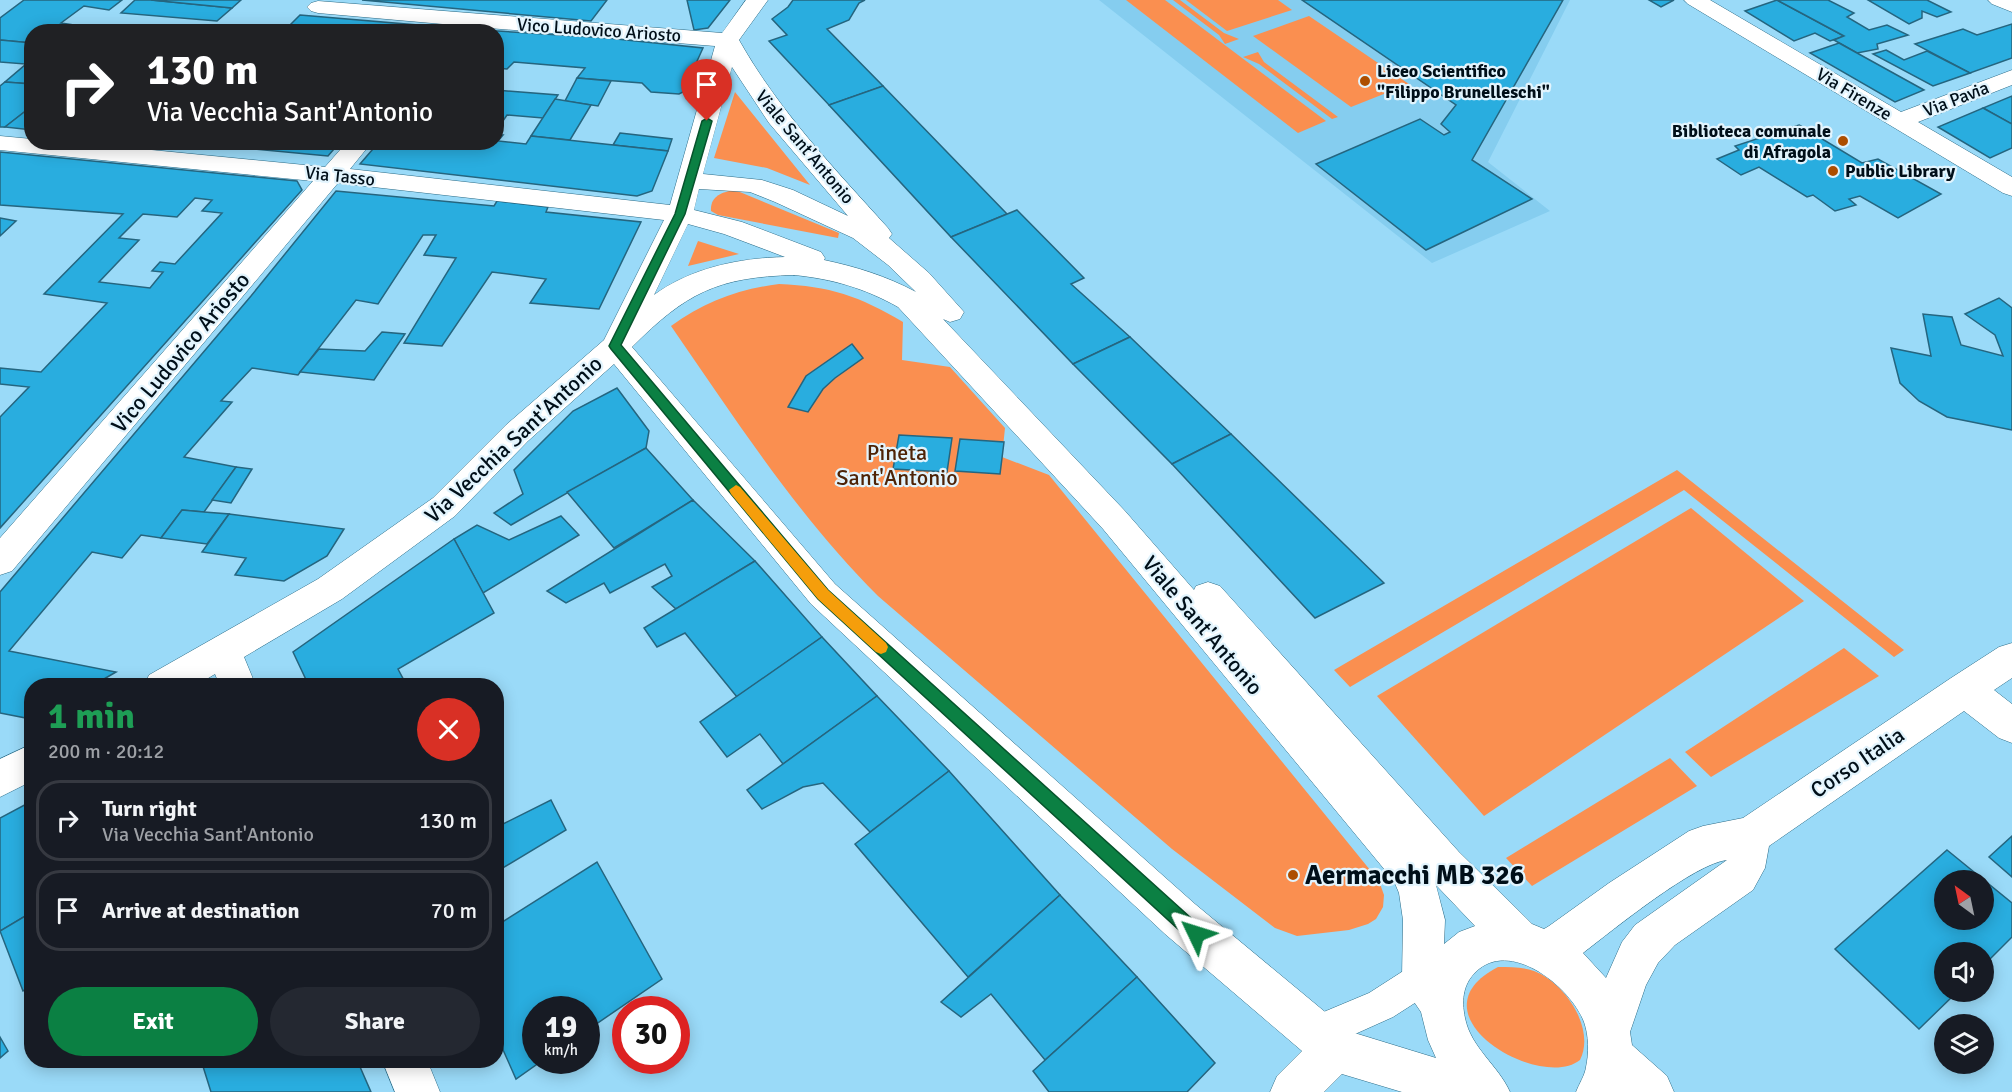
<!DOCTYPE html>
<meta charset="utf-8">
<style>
body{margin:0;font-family:Signika,sans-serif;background:#242831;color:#f1f3f6;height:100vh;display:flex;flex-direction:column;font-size:22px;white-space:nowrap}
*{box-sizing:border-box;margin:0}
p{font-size:20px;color:#9ea1a6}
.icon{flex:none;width:33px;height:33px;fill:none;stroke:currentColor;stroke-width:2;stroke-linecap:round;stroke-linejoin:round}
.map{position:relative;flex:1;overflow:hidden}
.sheet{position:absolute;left:24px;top:678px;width:480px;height:390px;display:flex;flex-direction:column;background:#171b24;border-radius:24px;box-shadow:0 3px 15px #0003}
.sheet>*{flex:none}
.banner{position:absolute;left:24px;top:24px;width:480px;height:126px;border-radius:24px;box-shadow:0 3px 15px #0003;background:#202124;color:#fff;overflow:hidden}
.needle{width:39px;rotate:327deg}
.controls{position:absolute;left:1934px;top:870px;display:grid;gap:12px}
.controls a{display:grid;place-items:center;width:60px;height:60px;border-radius:50%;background:#171b24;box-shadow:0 3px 15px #0003;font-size:30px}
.speed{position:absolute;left:522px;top:996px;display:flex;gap:12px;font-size:30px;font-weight:700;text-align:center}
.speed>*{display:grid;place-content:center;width:78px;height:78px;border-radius:50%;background:#171b24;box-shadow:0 3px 15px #0003;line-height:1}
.speed small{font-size:15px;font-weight:400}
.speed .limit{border:9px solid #d22;background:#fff;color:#111}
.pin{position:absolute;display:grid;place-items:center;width:51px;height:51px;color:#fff;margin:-62px -26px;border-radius:50% 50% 50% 0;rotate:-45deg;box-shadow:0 0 6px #0007}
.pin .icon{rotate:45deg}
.me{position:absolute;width:66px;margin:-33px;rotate:311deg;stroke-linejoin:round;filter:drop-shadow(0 0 4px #0008)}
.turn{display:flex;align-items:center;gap:21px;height:126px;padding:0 24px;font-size:27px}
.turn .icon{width:78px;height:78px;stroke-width:2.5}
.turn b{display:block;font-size:42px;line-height:51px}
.round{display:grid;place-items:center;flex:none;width:63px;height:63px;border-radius:32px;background:#242831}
.headline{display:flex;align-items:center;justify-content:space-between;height:102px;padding:0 24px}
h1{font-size:36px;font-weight:800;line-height:45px;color:#1e9e55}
.action{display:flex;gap:12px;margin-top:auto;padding:12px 24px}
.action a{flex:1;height:69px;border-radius:36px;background:#0b8043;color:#fff;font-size:24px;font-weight:800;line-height:69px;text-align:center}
.action a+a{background:#242831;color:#f1f3f6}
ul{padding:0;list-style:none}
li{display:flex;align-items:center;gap:18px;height:81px;margin:0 12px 9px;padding:0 12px;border:3px solid #363941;border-radius:24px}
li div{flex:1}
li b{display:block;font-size:22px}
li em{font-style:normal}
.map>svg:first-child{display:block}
</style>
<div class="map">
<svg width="2012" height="1092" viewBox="0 0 2012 1092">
<rect width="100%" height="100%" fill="#9adaf8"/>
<polygon fill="#85cdef" points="1099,0 1570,0 1488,162 1550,211 1432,263"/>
<g fill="#fa8f50">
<polygon points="1126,0 1165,0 1326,121 1298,133"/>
<polygon points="1173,0 1180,0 1224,33 1239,39 1225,44 1219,35"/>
<polygon points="1186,0 1278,0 1292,10 1227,31"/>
<polygon points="1309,16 1409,84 1351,107 1253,36"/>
<polygon points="1258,52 1264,62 1338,117 1332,119 1259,64 1243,57"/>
<polygon points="735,92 810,185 767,168 714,158"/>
<path d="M735 190 839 233 838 238 718 215 711 211C710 196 722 192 735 190Z"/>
<polygon points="698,241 739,254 688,266"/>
<path d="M779 284C830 286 859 296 903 322L902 360 950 367 1005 428 1002 457 1049 475 1379 881 1384 895 1383 907 1376 919 1368 924 1349 930 1297 936 1275 928 1172 849 878 596C797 515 736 420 671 326 704 302 739 289 779 284Z"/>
<polygon points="1677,470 1904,650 1894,657 1684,490 1350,687 1334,670"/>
<polygon points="1691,508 1804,601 1484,816 1377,696"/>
<polygon points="1844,648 1879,676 1711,777 1685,752"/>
<polygon points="1670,758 1697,786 1532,886 1506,858"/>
<path d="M1498 967C1511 967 1522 967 1534 971 1564 982 1596 1028 1580 1060 1540 1092 1407 1014 1498 967Z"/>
</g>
<g fill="#29addf" stroke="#25657f" stroke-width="1.5" fill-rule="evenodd">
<polygon points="24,0 122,0 109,10 84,6 61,23 87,27 82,31 90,32 32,32 32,43 0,40 0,18"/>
<polygon points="135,0 151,0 232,8 217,21 121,13"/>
<polygon points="151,0 241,0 232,8"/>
<polygon points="362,0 607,0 591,21"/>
<polygon points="687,0 730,0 708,28 694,30"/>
<polygon points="793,0 865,0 859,3 849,20 827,29 883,86 829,105 769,41 787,35 772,19 788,7"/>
<polygon points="1302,0 1563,0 1472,160 1532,199 1426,250 1316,164 1420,119 1444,135 1450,132 1441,124 1456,105"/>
<polygon points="1649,0 1674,0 1661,7"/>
<polygon points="1777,0 1844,36 1830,41 1815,33 1794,41 1745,11"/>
<polygon points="1777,0 1828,0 1854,13 1847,17 1869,30 1887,25 1908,35 1877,44 1878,49 1857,53 1834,40 1844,36"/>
<polygon points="1868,0 1927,0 1951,12 1937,17 1922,11 1922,18 1909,24"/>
<polygon points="300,15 441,27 437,32 283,32"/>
<polygon points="2012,24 2012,58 1970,73 1915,44 1963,29 1977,35"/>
<polygon points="481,30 607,38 703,48 683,92 679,94 651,92 642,83 577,78 585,68 514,62 507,69 496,68 496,32 480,32"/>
<polygon points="0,40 32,43 32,84 5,82 26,64 0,62"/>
<polygon points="1839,43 1857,53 1924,90 1895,102 1810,53"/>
<polygon points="1886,50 1904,60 1927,51 1970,73 1933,86 1873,54"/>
<polygon points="577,78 611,81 598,106 565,101"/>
<polygon points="5,82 32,84 32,106 5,127 0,127 0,86"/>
<polygon points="883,86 1007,214 951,237 829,105"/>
<polygon points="496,90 558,95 543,118 507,115 496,131"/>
<polygon points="2012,96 2012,124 1983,108"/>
<polygon points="555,99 591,105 570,140 531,136"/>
<polygon points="32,106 32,130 5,127"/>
<polygon points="1983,108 2012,124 2012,148 1990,158 1938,127"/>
<polygon points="1799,125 1862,163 1878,159 1941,194 1898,218 1860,196 1849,199 1856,205 1835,211 1813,195 1807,197 1759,167 1741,175 1717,159 1739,150 1735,146"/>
<polygon points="620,133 672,139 668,151 613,145"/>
<polygon points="496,135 503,135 498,141 526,144 531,136 668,151 652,191 637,196 360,164 379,142 496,142"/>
<polygon points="179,142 340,142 328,156"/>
<path d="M0 152 297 181 302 190 0 528V417L29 387 0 384V368L41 372 107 303 44 294 123 214 0 205ZM195 198 212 200 202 211 222 213 175 264 160 262 152 271 163 272 150 288 99 282 139 240 119 238 143 214 177 217Z"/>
<polygon points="336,191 494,206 497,201 548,207 546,212 641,222 599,309 530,303 546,279 492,272 442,346 404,343 456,258 424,255 436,235 423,235 378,304 356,300 298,375 252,368 221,401 232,402 184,457 236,467 204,512 182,510 161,538 141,535 122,558 92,552 9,651 116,672 92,686 32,686 31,719 0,713 0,592 251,296"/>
<polygon points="1017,210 1084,278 1071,284 1130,337 1073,364 951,237"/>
<polygon points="0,218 16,221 0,236"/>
<polygon points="1999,298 2012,308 2012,430 1947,417 1919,401 1900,383 1891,348 1931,356 1923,314 1952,317 1961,345 2003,356 1995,335 1965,314"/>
<polygon points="382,332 405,334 374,380 300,372 319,349 365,351"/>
<polygon points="1130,337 1231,434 1172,464 1073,364"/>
<polygon points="852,344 863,358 835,378 823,389 808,412 788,407 806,376"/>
<polygon points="617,388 649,431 646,448 511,525 494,513 523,494 514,470 573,411"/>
<polygon points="1231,434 1384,583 1315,618 1172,464"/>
<polygon points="899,435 952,438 947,472 893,469"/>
<polygon points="960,439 1004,442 1000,474 955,471"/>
<polygon points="646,448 693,500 614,548 567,492"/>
<polygon points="236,467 252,469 231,503 212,500"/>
<polygon points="693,500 755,561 676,609 652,587 672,576 665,564 610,593 604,583 566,603 547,591"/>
<polygon points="182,510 204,512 229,514 207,544 161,538"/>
<polygon points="229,514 344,529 327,556 284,581 235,575 246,558 202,552"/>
<polygon points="561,516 579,535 483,593 454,539 477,525 509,540"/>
<polygon points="454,539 494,613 398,669 407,686 309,686 293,652"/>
<polygon points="755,561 822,637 737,697 685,633 657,647 644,628"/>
<polygon points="822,637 877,696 783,764 760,734 727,757 700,722"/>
<polygon points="877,696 949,771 870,832 823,783 803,787 762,809 747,790"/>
<polygon points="949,771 1060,895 968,977 855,844"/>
<polygon points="551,800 566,830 496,872 496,812 503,824"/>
<polygon points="32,801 32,912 0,931 0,818"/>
<polygon points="2012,836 2012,877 1989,857"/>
<path d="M1947 850 2012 903V937L1983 966V952H1944V992H1957L1919 1029 1835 949ZM1944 880H1983V920H1944Z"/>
<polygon points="597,862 662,979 586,1031 586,1010 536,1010 536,1060 543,1060 516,1079 496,1034 496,926"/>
<polygon points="1060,895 1137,977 1045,1060 991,994 961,1017 941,1002"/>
<polygon points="32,912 32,986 23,991 0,931"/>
<polygon points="1137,977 1215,1063 1187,1092 1049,1092 1033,1071"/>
<polygon points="0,1037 8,1051 0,1058"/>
<polygon points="201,1060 357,1060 371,1092 211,1092"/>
</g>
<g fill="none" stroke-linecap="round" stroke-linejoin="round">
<g stroke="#2c6c87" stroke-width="1">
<polygon id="lane" points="1423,961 1435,966 1440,978 1435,990 1393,1017 1315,1052 1302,1047 1297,1034 1302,1021 1369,993 1411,966"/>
</g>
<g stroke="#2c6c87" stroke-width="1">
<g id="street">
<path d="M746 0H768L739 40C779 111 834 168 888 228L892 234 889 238 929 273 964 312 960 319 950 322 943 319 1125 511 1194 590 1196 586 1208 582 1220 586 1459 852 1532 924 1544 929 1549 926 1609 883 1689 831 1703 826 1743 818 1951 678 1999 647 2012 643V678L1994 690 2012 704V743L1999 738 1964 711 1769 846 1765 868 1753 890 1675 945 1658 963 1646 985 1630 1032 1632 1045 1667 1076 1674 1092H1576C1579 1084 1585 1075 1586 1067 1589 1053 1589 1036 1584 1022 1571 988 1514 941 1479 969 1463 982 1461 999 1465 1018 1471 1048 1498 1065 1510 1092H1402L1342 1074 1324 1092H1270L1277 1076 1302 1051 1165 934 811 604 614 364 528 441 455 516 342 599 244 657 256 686H220L215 674 195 686H144L149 675 318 579 433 498 506 425 604 340 664 220 338 183 12 571 0 575V538L313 181 0 150V136L32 139V142H70L325 167 347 142H372L350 169 670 205 715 46 476 27 472 32H449L454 25 318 13 311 11 307 7 311 3 318 1 722 33ZM732 67 769 123 848 216 793 190 762 180 703 174ZM699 189 750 192 775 202 853 238 888 265 916 292C886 276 857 267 824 260L825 258 821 252 742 222 694 210ZM688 224 724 234 785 257C739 258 691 268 654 295ZM794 275C833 279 864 288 898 307L1103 529 1394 881 1399 893 1403 920 1402 978 1408 993 1421 1012 1428 1040 1436 1058 1348 1031 1195 904 835 584 632 347C686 293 717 277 794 275ZM1727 860 1635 925 1622 942 1606 978 1583 953C1613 930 1695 863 1727 860ZM1436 885 1475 926 1459 932 1444 944 1445 920Z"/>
<polygon points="1684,0 1710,0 1901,112 2012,70 2012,85 1918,122 2012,177 2012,196 2003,193 1688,4"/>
<polygon points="1988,0 2012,0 2012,12 1992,4"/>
<polygon points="32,744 32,781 0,797 0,759"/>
<polygon points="382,1060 427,1060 440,1092 395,1092"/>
</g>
</g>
<use href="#lane" fill="#fff" fill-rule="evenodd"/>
<use href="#street" fill="#fff" fill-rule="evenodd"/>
</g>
<polygon fill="#0b8043" stroke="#07532c" stroke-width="1.5" points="707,118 712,121 685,214 621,345 828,590 1202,928 1205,934 1202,940 1196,942 1190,940 818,599 611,349 609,346 675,214 702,121"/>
<polygon fill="#f59e0b" points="736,485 740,487 828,590 886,643 888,647 886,652 881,654 876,652 818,599 731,494 729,490"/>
<g fill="#ad4e00" stroke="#e2f4fd" stroke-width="2">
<circle cx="1365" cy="81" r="6"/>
<circle cx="1843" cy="141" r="6"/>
<circle cx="1833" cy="171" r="6"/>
<circle cx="1293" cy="875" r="6"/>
</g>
<g text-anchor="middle" stroke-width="4.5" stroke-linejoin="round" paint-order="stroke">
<g font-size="18" fill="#000f19" stroke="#e2f4fd">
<text transform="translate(599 30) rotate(4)" y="6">Vico Ludovico Ariosto</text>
<text transform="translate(1854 94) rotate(31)" y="6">Via Firenze</text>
<text transform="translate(1956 99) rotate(-21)" y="6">Via Pavia</text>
<text transform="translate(805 147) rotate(50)" y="6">Viale Sant'Antonio</text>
<text transform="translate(340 176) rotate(6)" y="6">Via Tasso</text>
</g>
<g font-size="18" font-weight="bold" fill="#000f19" stroke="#e2f4fd" text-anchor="start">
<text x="1377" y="77">Liceo Scientifico<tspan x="1377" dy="21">"Filippo Brunelleschi"</tspan></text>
<text x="1831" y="137" text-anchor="end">Biblioteca comunale<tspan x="1831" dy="21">di Afragola</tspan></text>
<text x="1845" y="177">Public Library</text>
</g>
<g font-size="22" fill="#000f19" stroke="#e2f4fd">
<text transform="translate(180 352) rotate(-50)" y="8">Vico Ludovico Ariosto</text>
<text transform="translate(513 439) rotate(-43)" y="8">Via Vecchia Sant'Antonio</text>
<text transform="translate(1203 625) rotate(50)" y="8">Viale Sant'Antonio</text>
<text transform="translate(1857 762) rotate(-34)" y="8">Corso Italia</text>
</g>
<g font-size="22" fill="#4e2306" stroke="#e2f4fd">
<text x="897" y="460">Pineta<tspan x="897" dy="25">Sant'Antonio</tspan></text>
</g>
<g font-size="27" font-weight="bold" fill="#000f19" stroke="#e2f4fd" text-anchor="start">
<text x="1305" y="884">Aermacchi MB 326</text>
</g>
</g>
</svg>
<div class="controls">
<a><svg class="needle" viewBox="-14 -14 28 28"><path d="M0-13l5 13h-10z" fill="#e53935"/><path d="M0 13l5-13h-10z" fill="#9ea1a6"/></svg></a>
<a><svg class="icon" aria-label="sound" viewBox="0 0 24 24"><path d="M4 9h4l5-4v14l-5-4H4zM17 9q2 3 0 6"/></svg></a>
<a><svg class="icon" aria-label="layers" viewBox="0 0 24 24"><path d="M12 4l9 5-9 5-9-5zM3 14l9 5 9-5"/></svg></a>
</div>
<div class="speed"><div>19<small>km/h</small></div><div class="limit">30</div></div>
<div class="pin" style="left:707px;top:121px;background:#d93025"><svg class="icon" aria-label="arrive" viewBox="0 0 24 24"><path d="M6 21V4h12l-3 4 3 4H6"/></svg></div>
<svg class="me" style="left:1196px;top:934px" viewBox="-20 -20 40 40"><path d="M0-17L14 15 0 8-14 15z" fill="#0b8043" stroke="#fff" stroke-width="4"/></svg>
<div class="banner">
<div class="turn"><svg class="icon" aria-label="right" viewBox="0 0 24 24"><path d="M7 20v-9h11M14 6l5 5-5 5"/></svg><div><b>130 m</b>Via Vecchia Sant'Antonio</div></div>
</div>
<section class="sheet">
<div class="headline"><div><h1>1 min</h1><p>200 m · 20:12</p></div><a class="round" style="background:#d93025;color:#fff"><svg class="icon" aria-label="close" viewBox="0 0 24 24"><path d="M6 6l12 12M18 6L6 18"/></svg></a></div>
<ul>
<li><svg class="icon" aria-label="right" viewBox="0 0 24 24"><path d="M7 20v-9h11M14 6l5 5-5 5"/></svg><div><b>Turn right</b><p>Via Vecchia Sant'Antonio</p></div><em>130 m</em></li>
<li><svg class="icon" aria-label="arrive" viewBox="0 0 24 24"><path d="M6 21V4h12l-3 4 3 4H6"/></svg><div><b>Arrive at destination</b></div><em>70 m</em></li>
</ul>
<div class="action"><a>Exit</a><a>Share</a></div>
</section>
</div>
